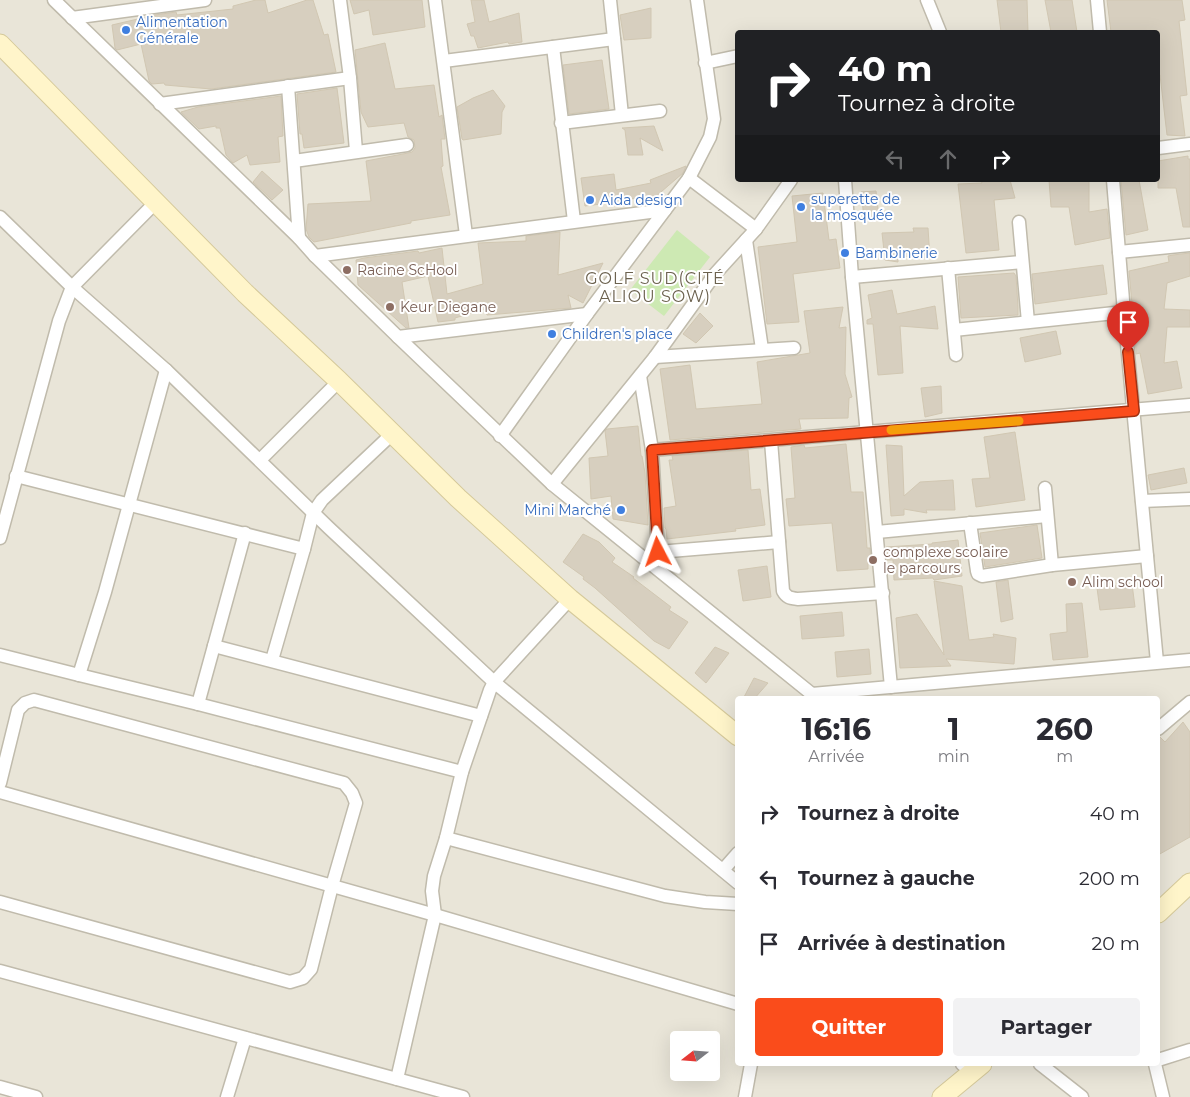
<!DOCTYPE html>
<html lang="fr">
<meta charset="utf-8">
<style>
body{margin:0;font-family:Montserrat,sans-serif;background:#f2f2f3;color:#2b2b33;height:100vh;display:flex;flex-direction:column;font-size:19px;white-space:nowrap}
*{box-sizing:border-box;margin:0}
p{font-size:16px;color:#7c7c81}
.icon{flex:none;width:28px;height:28px;fill:none;stroke:currentColor;stroke-width:2;stroke-linecap:round;stroke-linejoin:round}
.map{position:relative;flex:1;overflow:hidden}
.details{position:absolute;left:735px;top:696px;width:425px;height:370px;display:flex;flex-direction:column;background:#fff;border-radius:5px;box-shadow:0 5px 20px #0002}
.details>*{flex:none}
.top-card{position:absolute;left:735px;top:30px;width:425px;height:152px;border-radius:5px;box-shadow:0 5px 20px #0002;background:#202124;color:#fff;overflow:hidden}
.needle{width:32px;rotate:253deg}
.buttons{position:absolute;left:670px;top:1031px;display:grid;gap:10px}
.buttons a{display:grid;place-items:center;width:50px;height:50px;border-radius:5px;background:#fff;box-shadow:0 5px 20px #0002;font-size:25px}
.pin{position:absolute;display:grid;place-items:center;width:42px;height:42px;color:#fff;margin:-51px -21px;border-radius:50% 50% 50% 0;rotate:-45deg;box-shadow:0 0 5px #0007}
.pin .icon{rotate:45deg}
.me{position:absolute;width:55px;margin:-28px;rotate:356deg;stroke-linejoin:round;filter:drop-shadow(0 0 4px #0008)}
.turn{display:flex;align-items:center;gap:18px;height:105px;padding:0 20px;font-size:22px}
.turn .icon{width:65px;height:65px;stroke-width:2.5}
.turn b{display:block;font-size:35px;line-height:42px}
.lanes{display:flex;align-items:center;height:48px;padding:0 20px;background:#0003;justify-content:center;gap:25px;direction:ltr}
.lanes .off{opacity:.35}
.eta{display:flex;justify-content:space-evenly;align-items:center;height:85px;text-align:center}
.eta b{font-size:30px;font-weight:700;line-height:35px}
.primary-button{display:flex;gap:10px;margin-top:auto;padding:10px 20px}
.primary-button a{flex:1;height:58px;border-radius:5px;background:#fa4c1b;color:#fff;font-size:20px;font-weight:700;line-height:58px;text-align:center}
.primary-button a+a{background:#f2f2f3;color:#2b2b33}
ul{padding:0;list-style:none}
li{display:flex;align-items:center;gap:15px;height:65px;padding:0 20px}
li div{flex:1}
li b{display:block;font-size:19px}
li em{font-style:normal}
.map>svg:first-child{display:block}
</style>
<div class="map">
<svg width="1190" height="1097" viewBox="0 0 1190 1097">
<rect width="100%" height="100%" fill="#f5f2ea"/>
<path fill="#e9e5d8" fill-rule="evenodd" d="M0 0H1190V1097H0ZM738 32H1158V180H738ZM738 699H1158V1064H738ZM679 1040H711V1072H679Z"/>
<polygon fill="#cde9b3" points="677,230 710,257 664,316 630,290"/>
<g fill="#d7cfbf" stroke="#d1c7b2">
<polygon points="256,0 265,0 268,13 307,0 313,0 324,35 328,34 336,72 211,89 165,85 164,83 152,84 149,81 141,44 117,50 115,48 112,25 155,15 176,12 177,15 233,9 233,6"/>
<polygon points="350,0 422,0 425,27 373,35 369,10 354,14"/>
<polygon points="471,0 484,0 489,22 519,13 522,42 509,44 508,42 478,48 474,36 471,36 467,24 475,22"/>
<polygon points="997,0 1027,0 1028,32 1001,32"/>
<polygon points="1045,0 1072,0 1077,32 1051,32"/>
<polygon points="1107,0 1182,0 1185,20 1179,21 1187,95 1180,96 1185,136 1167,135 1160,75 1158,76 1158,32 1111,32"/>
<polygon points="651,8 651,38 624,40 620,15"/>
<polygon points="385,43 395,89 434,85 439,117 442,115 445,139 441,139 443,166 441,167 450,215 411,221 411,223 314,242 309,237 306,229 308,204 371,201 366,161 408,153 412,152 415,148 414,140 408,137 404,123 368,127 361,112 355,50"/>
<polygon points="602,60 609,109 569,114 563,65"/>
<polygon points="337,88 344,143 304,148 302,134 300,134 297,94"/>
<polygon points="493,90 505,106 502,112 501,134 463,140 462,139 457,107 473,98"/>
<polygon points="281,96 283,136 278,137 280,162 250,165 247,155 233,163 226,155 220,128 216,128 216,126 199,129 181,112 198,107"/>
<polygon points="654,126 663,151 640,138 643,155 628,155 625,130 622,128"/>
<polygon points="1188,156 1188,159 1190,159 1190,227 1183,227 1176,188 1158,188 1158,161"/>
<polygon points="686,166 683,173 654,198 653,197 617,200 617,202 585,206 581,178 614,174 616,190 651,183 650,180"/>
<polygon points="262,171 283,190 272,200 253,182"/>
<polygon points="981,180 1010,180 1015,198 994,200 999,250 966,253 958,184 982,183"/>
<polygon points="1049,180 1089,180 1089,212 1107,209 1110,238 1075,245 1069,207 1051,207"/>
<polygon points="1121,180 1139,180 1148,230 1126,235"/>
<polygon points="876,191 879,218 864,218 861,192"/>
<polygon points="823,193 829,240 836,239 840,268 793,274 799,322 767,324 758,247 797,242 792,196"/>
<polygon points="913,228 928,228 930,258 898,256 898,262 885,260 882,233 914,232"/>
<polygon points="560,232 558,275 603,263 583,303 568,295 571,308 487,315 485,309 455,318 455,320 438,322 428,276 402,282 409,328 406,328 358,285 356,260 364,258 418,251 419,253 442,248 447,294 483,284 478,243 526,241 526,236"/>
<polygon points="1190,253 1190,276 1167,283 1164,309 1190,310 1190,327 1167,327 1164,363 1177,361 1182,388 1148,394 1140,353 1136,354 1134,304 1132,304 1129,271 1169,262 1168,256 1173,255"/>
<polygon points="1103,265 1107,294 1035,304 1032,274"/>
<polygon points="1014,273 1016,276 1018,307 1018,315 961,318 958,277"/>
<polygon points="892,290 897,314 935,306 938,329 900,326 903,373 878,375 873,324 867,324 867,320 872,318 868,295"/>
<polygon points="843,307 839,328 846,327 845,374 852,397 849,398 848,418 799,419 801,429 670,440 660,369 690,365 696,409 762,404 757,362 810,353 804,311"/>
<polygon points="700,313 713,326 696,343 683,334"/>
<polygon points="1056,331 1061,354 1025,362 1020,338"/>
<polygon points="941,386 942,413 925,417 921,388"/>
<polygon points="638,426 641,456 642,456 645,473 648,525 613,519 611,496 591,499 589,458 608,456 605,431 607,429"/>
<polygon points="1015,432 1025,500 976,507 972,479 990,478 984,437"/>
<polygon points="846,444 851,492 863,492 867,548 870,548 871,561 868,561 868,569 837,571 832,523 789,526 786,499 795,498 791,447 804,445 805,448"/>
<polygon points="886,445 902,446 904,496 920,482 953,480 955,510 926,510 927,513 904,509 904,515 891,516"/>
<polygon points="748,450 751,490 760,489 765,525 735,529 736,531 667,539 666,529 665,528 664,508 676,506 669,460 673,460 672,456"/>
<polygon points="1184,468 1187,483 1151,490 1148,475"/>
<polygon points="1037,525 1042,558 985,567 980,533"/>
<polygon points="583,534 599,542 615,558 612,562 634,577 633,578 671,607 669,610 688,622 669,649 654,641 595,588 583,579 584,577 563,562"/>
<polygon points="958,540 962,576 934,580 933,578 894,580 893,560 887,560 886,547 932,544 932,543"/>
<polygon points="767,566 771,597 743,601 738,570"/>
<polygon points="1008,580 1013,619 1001,622 996,582"/>
<polygon points="934,581 962,586 969,640 994,637 993,634 1016,638 1014,664 946,659 951,666 900,668 896,618 917,614 944,655"/>
<polygon points="1132,584 1135,607 1100,610 1097,588"/>
<polygon points="1082,603 1088,657 1053,660 1050,634 1067,632 1066,604"/>
<polygon points="842,612 844,636 802,639 800,616"/>
<polygon points="715,647 729,653 706,683 695,673"/>
<polygon points="869,649 871,674 837,677 835,652"/>
<polygon points="754,678 768,683 754,699 743,699"/>
<polygon points="1183,722 1190,732 1190,837 1158,855 1158,737 1160,737 1165,742"/>
</g>
<g fill="none" stroke-linecap="round" stroke-linejoin="round">
<g stroke="#c0bbac" stroke-width="15">
<g id="street">
<polyline points="54,0 299,238 315,256 398,337 552,484 818,699"/>
<polyline points="340,0 350,78 356,151"/>
<polyline points="435,0 466,235"/>
<polyline points="610,0 622,115"/>
<polyline points="927,0 940,32"/>
<polyline points="1097,0 1100,32"/>
<polyline points="72,18 205,0"/>
<polyline points="553,47 574,221"/>
<polyline points="444,61 614,39"/>
<polyline points="705,63 738,56"/>
<polyline points="288,86 299,238"/>
<polyline points="160,104 350,78"/>
<polyline points="561,123 660,111"/>
<polyline points="1158,148 1190,144"/>
<polyline points="294,161 407,145"/>
<polyline points="689,178 756,229"/>
<polyline points="845,180 852,277 891,687"/>
<polyline points="1113,180 1124,312 1157,662"/>
<polyline points="0,217 72,287 166,370 329,528 494,682 738,883"/>
<polyline points="1019,222 1028,322"/>
<polyline points="746,240 762,349"/>
<polyline points="1119,252 1190,245"/>
<polyline points="315,256 665,210"/>
<polyline points="948,268 956,355"/>
<polyline points="852,277 1022,262"/>
<polyline points="954,330 1124,312"/>
<polyline points="398,337 587,314"/>
<polyline points="655,357 794,348"/>
<polyline points="640,376 652,450 658,552 651,564"/>
<polyline points="500,436 587,314 689,178 710,137 714,119 697,0"/>
<path d="M771 441 783 591C787 598 790 598 798 599L883 593"/>
<polyline points="652,450 1190,405"/>
<polyline points="260,460 339,381"/>
<polyline points="16,476 304,549 313,513 322,500 392,434"/>
<polyline points="552,484 655,357 715,274 756,229 791,180"/>
<polyline points="1045,488 1052,565"/>
<polyline points="1142,501 1190,499"/>
<polyline points="970,523 977,571 978,574 982,576 1052,565 1147,556"/>
<polyline points="877,532 1047,516"/>
<polyline points="0,538 59,321 72,287 155,203"/>
<polyline points="658,552 779,542"/>
<polyline points="214,646 481,716"/>
<polyline points="0,655 79,675 198,704 462,772"/>
<polyline points="272,660 304,549"/>
<polyline points="79,675 105,592 166,370"/>
<polyline points="812,694 1190,660"/>
<polyline points="198,704 245,533"/>
<polyline points="1158,729 1190,702"/>
<polyline points="0,783 18,710 25,703 34,700 344,783 352,793 356,803 332,886 311,969 303,978 290,982 0,902"/>
<polyline points="0,792 435,915 738,1004"/>
<polyline points="446,838 665,896 705,902 738,904"/>
<polyline points="723,870 738,853"/>
<polyline points="0,971 463,1097"/>
<polyline points="1158,1060 1190,1050"/>
<polyline points="962,1064 972,1072"/>
<polyline points="1040,1064 1082,1097"/>
<polyline points="1155,1064 1163,1097"/>
<polyline points="397,1079 435,915 432,891 434,876 446,838 462,772 490,690 494,682 570,599"/>
<polyline points="0,1087 36,1097"/>
<polyline points="227,1097 245,1038"/>
<polyline points="745,1097 751,1064"/>
</g>
</g>
<g stroke="#d5c99a" stroke-width="21">
<g id="secondary">
<polyline points="0,44 245,293 339,381 458,498 570,599 738,736"/>
<polyline points="1158,913 1190,883"/>
<polyline points="942,1097 982,1064"/>
</g>
</g>
<use href="#street" stroke="#fff" stroke-width="12"/>
<use href="#secondary" stroke="#fff5ca" stroke-width="19"/>
</g>
<g fill="none" stroke-linecap="round" stroke-linejoin="round">
<g stroke="#a23112" stroke-width="12">
<polyline id="route" points="658,552 652,450 1134,411 1128,352"/>
</g>
<use href="#route" stroke="#fa4c1b" stroke-width="9"/>
<polyline stroke="#f59e0b" stroke-width="9" points="891,430 1019,421"/>
</g>
<g fill="#3f7fe0" stroke="#fff" stroke-width="2">
<circle cx="126" cy="30" r="5"/>
<circle cx="590" cy="200" r="5"/>
<circle cx="801" cy="207" r="5"/>
<circle cx="845" cy="253" r="5"/>
<circle cx="552" cy="334" r="5"/>
<circle cx="621" cy="510" r="5"/>
</g>
<g fill="#8d6e63" stroke="#fff" stroke-width="2">
<circle cx="347" cy="270" r="5"/>
<circle cx="390" cy="307" r="5"/>
<circle cx="873" cy="560" r="5"/>
<circle cx="1072" cy="582" r="5"/>
</g>
<g text-anchor="middle" stroke-width="4" stroke-linejoin="round" paint-order="stroke">
<g font-size="14" fill="#366cbe" stroke="#fff" text-anchor="start">
<text x="136" y="27">Alimentation<tspan x="136" dy="16">Générale</tspan></text>
<text x="811" y="204">superette de<tspan x="811" dy="16">la mosquée</tspan></text>
<text x="600" y="205">Aida design</text>
<text x="855" y="258">Bambinerie</text>
<text x="562" y="339">Children's place</text>
<text x="611" y="515" text-anchor="end">Mini Marché</text>
</g>
<g font-size="14" fill="#785e54" stroke="#fff" text-anchor="start">
<text x="357" y="275">Racine ScHool</text>
<text x="400" y="312">Keur Diegane</text>
<text x="883" y="557">complexe scolaire<tspan x="883" dy="16">le parcours</tspan></text>
<text x="1082" y="587">Alim school</text>
</g>
<g font-size="16" letter-spacing="1" fill="#6c624f" stroke="#fff">
<text x="655" y="284">GOLF SUD(CITÉ<tspan x="655" dy="18">ALIOU SOW)</tspan></text>
</g>
</g>
</svg>
<div class="buttons">
<a><svg class="needle" viewBox="-14 -14 28 28"><path d="M0-13l5 13h-10z" fill="#e53935"/><path d="M0 13l5-13h-10z" fill="#7c7c81"/></svg></a>
</div>
<div class="pin" style="left:1128px;top:352px;background:#d93025"><svg class="icon" aria-label="arrive" viewBox="0 0 24 24"><path d="M6 21V4h12l-3 4 3 4H6"/></svg></div>
<svg class="me" style="left:658px;top:552px" viewBox="-20 -20 40 40"><path d="M0-17L14 15 0 8-14 15z" fill="#fa4c1b" stroke="#fff" stroke-width="4"/></svg>
<div class="top-card">
<div class="turn"><svg class="icon" aria-label="right" viewBox="0 0 24 24"><path d="M7 20v-9h11M14 6l5 5-5 5"/></svg><div><b>40 m</b>Tournez à droite</div></div>
<div class="lanes"><svg class="icon off" aria-label="left" viewBox="0 0 24 24"><path d="M17 20v-9H6M10 6l-5 5 5 5"/></svg><svg class="icon off" aria-label="ahead" viewBox="0 0 24 24"><path d="M12 20V5M6 11l6-6 6 6"/></svg><svg class="icon" aria-label="right" viewBox="0 0 24 24"><path d="M7 20v-9h11M14 6l5 5-5 5"/></svg></div>
</div>
<section class="details">
<div class="eta">
<div><b>16:16</b><p>Arrivée</p></div>
<div><b>1</b><p>min</p></div>
<div><b>260</b><p>m</p></div>
</div>
<ul>
<li><svg class="icon" aria-label="right" viewBox="0 0 24 24"><path d="M7 20v-9h11M14 6l5 5-5 5"/></svg><div><b>Tournez à droite</b></div><em>40 m</em></li>
<li><svg class="icon" aria-label="left" viewBox="0 0 24 24"><path d="M17 20v-9H6M10 6l-5 5 5 5"/></svg><div><b>Tournez à gauche</b></div><em>200 m</em></li>
<li><svg class="icon" aria-label="arrive" viewBox="0 0 24 24"><path d="M6 21V4h12l-3 4 3 4H6"/></svg><div><b>Arrivée à destination</b></div><em>20 m</em></li>
</ul>
<div class="primary-button"><a>Quitter</a><a>Partager</a></div>
</section>
</div>
